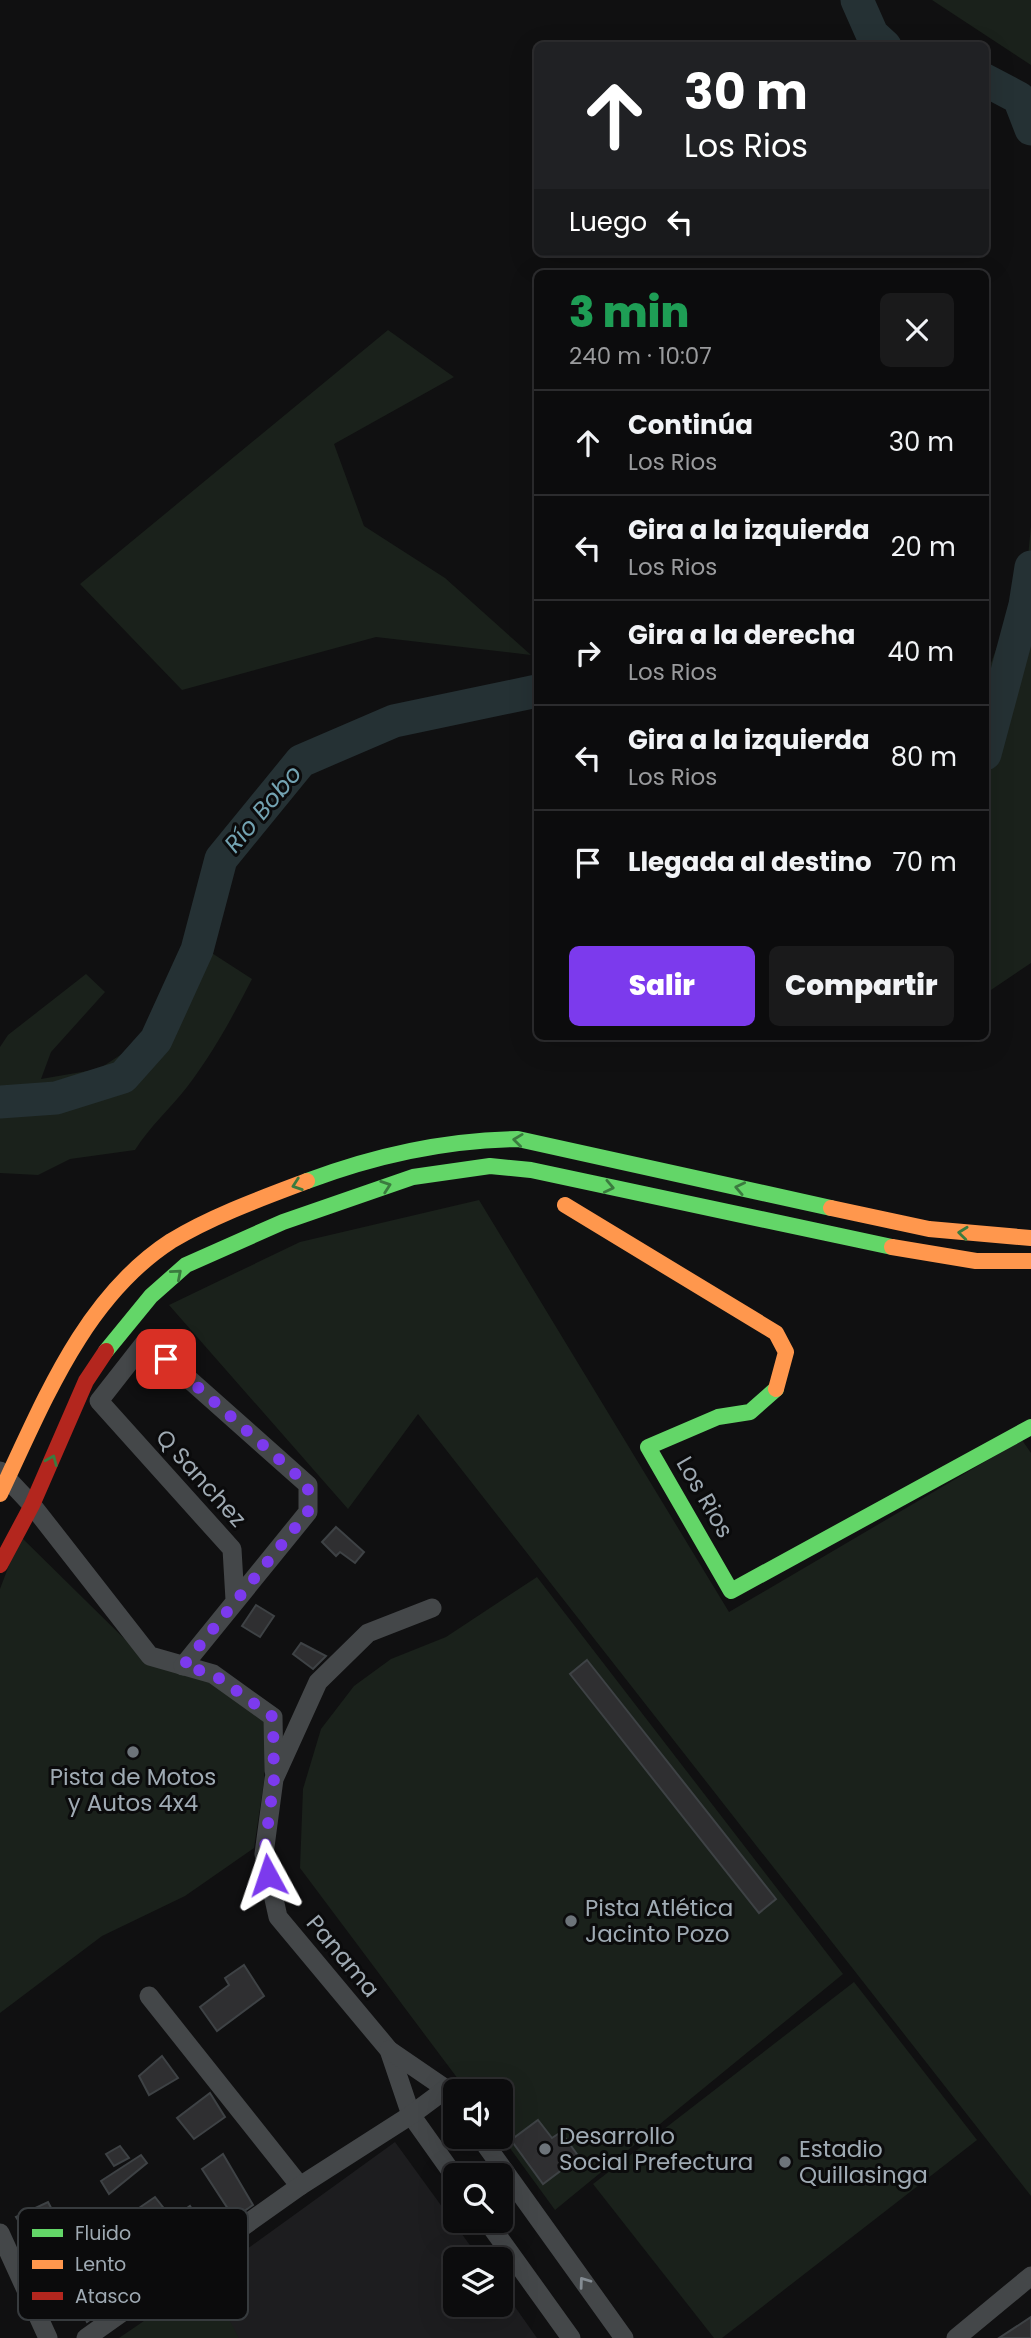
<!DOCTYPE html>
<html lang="es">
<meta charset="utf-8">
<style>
body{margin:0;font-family:Poppins,sans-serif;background:#1a1a1b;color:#f1f3f6;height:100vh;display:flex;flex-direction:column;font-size:26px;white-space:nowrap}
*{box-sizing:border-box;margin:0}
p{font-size:23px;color:#9a9b9d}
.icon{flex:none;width:38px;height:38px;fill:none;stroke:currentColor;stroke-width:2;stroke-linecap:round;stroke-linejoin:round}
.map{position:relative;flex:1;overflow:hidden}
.sheet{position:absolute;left:534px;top:270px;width:455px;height:770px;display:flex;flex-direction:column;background:#0c0c0d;border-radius:10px;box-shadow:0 7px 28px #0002,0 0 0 2px #2c2c2e}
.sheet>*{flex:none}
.guide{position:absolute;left:534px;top:42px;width:455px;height:214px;border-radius:10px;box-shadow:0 7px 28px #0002,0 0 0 2px #2c2c2e;background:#202124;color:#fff;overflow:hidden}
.controls{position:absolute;left:443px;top:2079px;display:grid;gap:14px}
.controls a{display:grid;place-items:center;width:70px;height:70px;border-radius:10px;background:#0c0c0d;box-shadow:0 7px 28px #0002,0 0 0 2px #2c2c2e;font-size:35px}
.pin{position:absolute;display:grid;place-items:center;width:60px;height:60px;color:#fff;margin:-30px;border-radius:14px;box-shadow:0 4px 10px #0006}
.me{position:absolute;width:77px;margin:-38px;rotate:355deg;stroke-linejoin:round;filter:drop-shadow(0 0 5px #0008)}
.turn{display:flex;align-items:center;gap:24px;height:147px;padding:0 35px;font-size:32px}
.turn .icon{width:91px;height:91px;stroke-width:2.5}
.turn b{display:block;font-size:49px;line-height:60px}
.then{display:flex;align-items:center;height:66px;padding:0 35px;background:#0003;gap:14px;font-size:26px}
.round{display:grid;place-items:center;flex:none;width:74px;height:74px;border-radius:10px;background:#1a1a1b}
.summary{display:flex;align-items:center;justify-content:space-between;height:119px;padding:0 35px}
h1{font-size:42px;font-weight:800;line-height:52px;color:#1e9e55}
.cta{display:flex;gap:14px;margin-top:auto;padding:14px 35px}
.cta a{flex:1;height:80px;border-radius:10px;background:#7c3aed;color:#fff;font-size:28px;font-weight:800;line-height:80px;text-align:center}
.cta a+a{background:#1a1a1b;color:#f1f3f6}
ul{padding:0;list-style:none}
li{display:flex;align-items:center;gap:21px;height:105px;padding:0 35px;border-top:2px solid #2c2c2e}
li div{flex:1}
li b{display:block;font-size:26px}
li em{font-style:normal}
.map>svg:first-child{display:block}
</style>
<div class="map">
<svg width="1031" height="2338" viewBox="0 0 1031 2338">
<rect width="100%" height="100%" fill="#101011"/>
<polygon fill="#1d1d1f" points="395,2142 480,2259 455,2259 455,2305 500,2305 501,2287 537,2338 202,2338 211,2275"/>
<g fill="#1a211b">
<polygon points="932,0 1031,0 1031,65"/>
<polygon points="388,330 454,377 334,444 364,526 445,578 531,655 376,637 182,690 80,584"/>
<polygon points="1031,526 1031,963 985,994 985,679 1027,567"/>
<path d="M187 937 252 979C233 1016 213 1053 187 1087 170 1109 150 1126 135 1150L70 1159 38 1175 0 1173V1047L8 1035 86 974 105 992 51 1052 41 1079 99 1069 137 1044Z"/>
<polygon points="479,1200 729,1612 1022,1440 1031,1453 1031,2196 418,1414 348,1509 169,1305 300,1242"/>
<polygon points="20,1536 148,1662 211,1682 266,1722 264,1781 254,1848 185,1896 102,1936 0,2013 0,1589"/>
<polygon points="537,1577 843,1974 555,2210 501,2136 500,2091 467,2091 300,1868 303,1789 321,1729 354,1686 391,1659 446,1637"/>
<polygon points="854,1982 977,2140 722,2338 714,2338 593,2184"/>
<polygon points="207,2278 239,2338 119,2338"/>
</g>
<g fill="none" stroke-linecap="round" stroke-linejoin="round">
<g stroke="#253134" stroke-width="33">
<polyline points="857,0 872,34 885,46"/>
<polyline points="985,80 1019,98 1031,129"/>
<polyline points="985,754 1025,605 1031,567"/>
<polyline points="0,1102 56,1098 123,1077 156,1040 197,950 221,859 301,761 394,721 537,691"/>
</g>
</g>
<g fill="#2f2f31" stroke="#3e4245" stroke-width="2">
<polygon points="336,1527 364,1552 355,1563 340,1552 336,1556 322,1542"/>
<polygon points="256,1605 274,1616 260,1637 242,1626"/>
<polygon points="301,1643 326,1656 313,1669 293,1654"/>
<polygon points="587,1660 776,1899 759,1913 570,1674"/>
<polygon points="244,1965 264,1996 217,2031 200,2007 229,1985 225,1978"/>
<polygon points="162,2056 178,2078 149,2095 139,2076"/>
<polygon points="210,2093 225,2117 194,2139 177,2118"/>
<polygon points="538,2120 552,2138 561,2132 579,2157 543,2184 511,2140"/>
<polygon points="120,2146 129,2158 114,2166 106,2154"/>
<polygon points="223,2154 253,2205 234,2218 202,2169"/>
<polygon points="141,2155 147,2163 109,2194 101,2181"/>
<polygon points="155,2197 173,2220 137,2238 123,2219"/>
<polygon points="48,2202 58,2221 29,2238 16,2217"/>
<polygon points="190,2206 210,2235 203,2240 173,2218"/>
<polygon points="114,2274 126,2293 87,2322 74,2296"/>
<polygon points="1031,2317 1031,2338 999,2338"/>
</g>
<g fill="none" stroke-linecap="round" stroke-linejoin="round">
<g stroke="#444749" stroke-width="19">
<polyline points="0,1471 32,1505 150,1656 213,1674 273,1717 274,1771"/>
<polyline points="432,1608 368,1633 318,1682 274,1779 264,1854 278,1917 389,2050 411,2115 455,2177"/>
<polyline points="183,1666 308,1512 308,1485 146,1341 99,1401 232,1549 235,1600"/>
<polyline points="149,1996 300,2186"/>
<polyline points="389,2050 446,2089 455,2102"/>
<polyline points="480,2137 624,2338"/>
<polyline points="487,2221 571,2338"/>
<polyline points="0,2233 48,2338"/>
<polyline points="86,2338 300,2186 411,2115 446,2089"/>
<polyline points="956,2338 1031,2276"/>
</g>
<g stroke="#63d668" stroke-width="16">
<path d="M307 1181C376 1155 445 1140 518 1139L831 1208"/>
<polyline points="106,1351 151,1296 186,1265 283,1222 413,1177 490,1166 531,1170 892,1247"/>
<polyline points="776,1389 750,1412 718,1417 648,1447 731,1591 1031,1427"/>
</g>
<g stroke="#ff974d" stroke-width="16">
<polyline points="565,1205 776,1333 786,1352 776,1389"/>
<polyline points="831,1208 929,1229 1031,1238"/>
<polyline points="892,1247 976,1261 1031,1261"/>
<path d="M0 1494C43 1404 83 1298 171 1241 212 1216 262 1198 307 1181"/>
</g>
<polyline stroke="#b3261e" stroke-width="16" points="0,1565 32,1505 86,1381 106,1351"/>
</g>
<defs><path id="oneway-chevron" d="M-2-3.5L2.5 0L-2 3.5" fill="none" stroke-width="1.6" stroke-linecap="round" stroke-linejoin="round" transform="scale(1.75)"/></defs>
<g stroke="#3b7b3f">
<use href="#oneway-chevron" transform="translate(518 1140) rotate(-173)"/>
<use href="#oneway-chevron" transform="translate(297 1185) rotate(161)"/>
<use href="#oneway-chevron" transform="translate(386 1186) rotate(-19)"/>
<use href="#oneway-chevron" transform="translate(609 1187) rotate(12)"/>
<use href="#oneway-chevron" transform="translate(740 1188) rotate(-168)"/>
<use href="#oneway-chevron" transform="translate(963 1233) rotate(-174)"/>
<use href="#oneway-chevron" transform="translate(177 1274) rotate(-41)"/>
<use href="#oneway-chevron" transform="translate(52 1460) rotate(-67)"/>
</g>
<use stroke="#848c93" href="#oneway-chevron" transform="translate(584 2282) rotate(-126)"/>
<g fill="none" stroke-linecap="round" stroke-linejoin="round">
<polyline stroke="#7c3aed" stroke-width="12" stroke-dasharray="0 21.6" points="166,1359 308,1485 308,1512 183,1666 213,1674 273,1717 274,1779 264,1854 268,1875"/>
</g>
<g fill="#6d747a" stroke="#0b0b0c" stroke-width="2.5">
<circle cx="133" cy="1752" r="7"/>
<circle cx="571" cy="1921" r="7"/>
<circle cx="545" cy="2149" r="7"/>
<circle cx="785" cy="2162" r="7"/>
</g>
<g text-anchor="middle" stroke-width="6" stroke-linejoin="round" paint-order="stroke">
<g font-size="23" fill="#9faab3" stroke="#0b0b0c">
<text transform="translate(201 1478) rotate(48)" y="8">Q Sanchez</text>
<text transform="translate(705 1497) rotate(60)" y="8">Los Rios</text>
<text transform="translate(343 1956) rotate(50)" y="8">Panama</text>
</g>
<g font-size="23" fill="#9faab3" stroke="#0b0b0c" text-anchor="start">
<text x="133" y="1785" text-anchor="middle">Pista de Motos<tspan x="133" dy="26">y Autos 4x4</tspan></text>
<text x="585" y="1916">Pista Atlética<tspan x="585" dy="26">Jacinto Pozo</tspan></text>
<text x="559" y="2144">Desarrollo<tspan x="559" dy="26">Social Prefectura</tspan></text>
<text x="799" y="2157">Estadio<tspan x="799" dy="26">Quillasinga</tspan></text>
</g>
<g font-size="24" font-style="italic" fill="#73a3b2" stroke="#0b0b0c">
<text transform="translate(263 809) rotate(-50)" y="8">Río Bobo</text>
</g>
</g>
<rect x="18" y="2208" width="230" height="112" rx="10" fill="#0b0b0c" stroke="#373b3e" stroke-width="2"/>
<rect x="32" y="2229" width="31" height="8" fill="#63d668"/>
<rect x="32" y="2260" width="31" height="9" fill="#ff974d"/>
<rect x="32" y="2292" width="31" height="8" fill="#b3261e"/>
<g font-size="19" fill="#9faab3">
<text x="75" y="2240">Fluido</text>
<text x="75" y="2271">Lento</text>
<text x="75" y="2303">Atasco</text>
</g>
</svg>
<div class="controls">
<a><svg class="icon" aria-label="sound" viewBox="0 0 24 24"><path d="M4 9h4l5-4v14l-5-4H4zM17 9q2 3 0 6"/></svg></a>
<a><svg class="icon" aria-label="search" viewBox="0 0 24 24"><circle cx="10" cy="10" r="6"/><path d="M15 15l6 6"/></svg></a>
<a><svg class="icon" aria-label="layers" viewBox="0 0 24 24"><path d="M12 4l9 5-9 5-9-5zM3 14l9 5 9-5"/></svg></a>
</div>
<div class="pin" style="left:166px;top:1359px;background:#d93025"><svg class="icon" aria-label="arrive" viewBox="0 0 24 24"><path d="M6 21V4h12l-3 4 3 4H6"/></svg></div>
<svg class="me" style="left:268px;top:1875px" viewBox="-20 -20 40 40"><path d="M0-17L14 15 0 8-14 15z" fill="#7c3aed" stroke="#fff" stroke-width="4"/></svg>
<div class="guide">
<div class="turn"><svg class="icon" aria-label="ahead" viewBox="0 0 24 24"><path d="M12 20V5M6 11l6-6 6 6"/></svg><div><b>30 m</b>Los Rios</div></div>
<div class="then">Luego<svg class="icon" aria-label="left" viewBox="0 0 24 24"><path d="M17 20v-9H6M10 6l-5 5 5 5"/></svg></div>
</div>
<section class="sheet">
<div class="summary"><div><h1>3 min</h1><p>240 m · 10:07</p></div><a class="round"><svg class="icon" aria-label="close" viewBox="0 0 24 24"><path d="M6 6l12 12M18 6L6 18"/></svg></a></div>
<ul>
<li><svg class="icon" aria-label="ahead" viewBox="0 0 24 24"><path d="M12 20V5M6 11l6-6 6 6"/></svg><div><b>Continúa</b><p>Los Rios</p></div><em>30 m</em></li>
<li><svg class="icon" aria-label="left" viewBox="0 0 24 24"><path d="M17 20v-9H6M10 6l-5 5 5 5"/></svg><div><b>Gira a la izquierda</b><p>Los Rios</p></div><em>20 m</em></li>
<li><svg class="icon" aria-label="right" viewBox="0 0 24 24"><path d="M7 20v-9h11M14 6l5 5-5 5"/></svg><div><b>Gira a la derecha</b><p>Los Rios</p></div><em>40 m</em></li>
<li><svg class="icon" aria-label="left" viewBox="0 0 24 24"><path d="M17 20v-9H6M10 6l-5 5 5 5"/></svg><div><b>Gira a la izquierda</b><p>Los Rios</p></div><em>80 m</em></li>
<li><svg class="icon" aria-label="arrive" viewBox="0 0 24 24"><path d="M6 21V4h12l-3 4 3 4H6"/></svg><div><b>Llegada al destino</b></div><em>70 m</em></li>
</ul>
<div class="cta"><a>Salir</a><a>Compartir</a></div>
</section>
</div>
